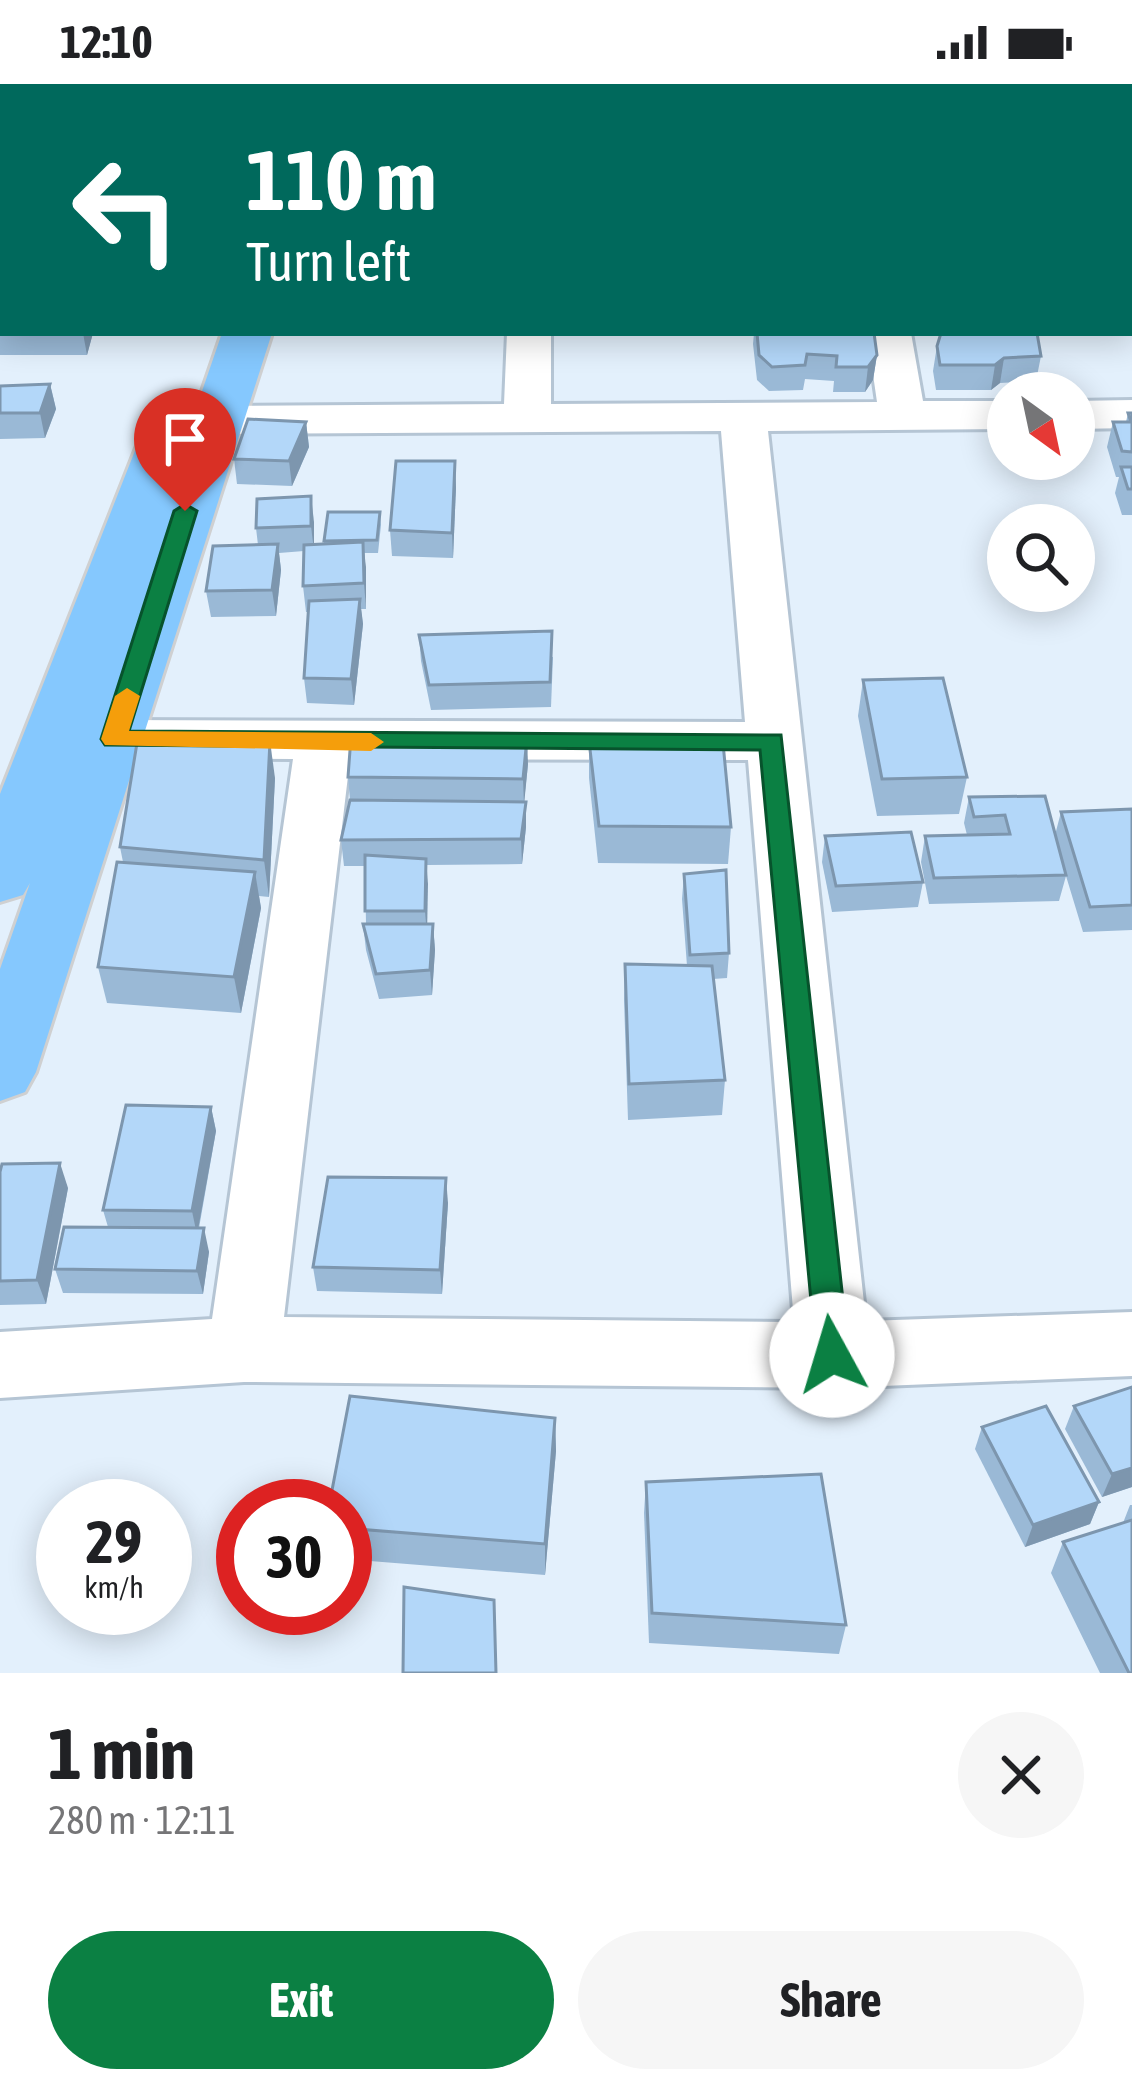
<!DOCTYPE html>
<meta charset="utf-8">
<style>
body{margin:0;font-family:"Asap Condensed",sans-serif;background:#f6f6f6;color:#202124;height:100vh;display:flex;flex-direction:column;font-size:45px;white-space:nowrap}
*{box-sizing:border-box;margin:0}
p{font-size:39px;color:#757577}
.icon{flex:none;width:66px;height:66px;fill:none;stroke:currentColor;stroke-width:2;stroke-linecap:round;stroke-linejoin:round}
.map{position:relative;height:1589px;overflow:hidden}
.side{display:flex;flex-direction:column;background:#fff;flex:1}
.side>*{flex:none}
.hud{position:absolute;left:0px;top:0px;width:1134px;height:252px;box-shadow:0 6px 30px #0003;background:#00695c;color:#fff;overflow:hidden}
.needle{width:78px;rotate:147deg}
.fabs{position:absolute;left:987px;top:288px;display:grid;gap:24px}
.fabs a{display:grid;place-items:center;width:108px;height:108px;border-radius:50%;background:#fff;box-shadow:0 6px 30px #0003;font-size:60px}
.speed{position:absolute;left:36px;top:1395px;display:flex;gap:24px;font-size:60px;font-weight:700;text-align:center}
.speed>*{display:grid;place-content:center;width:156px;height:156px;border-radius:50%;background:#fff;box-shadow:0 6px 30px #0003;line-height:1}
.speed small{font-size:30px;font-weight:400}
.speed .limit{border:18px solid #d22;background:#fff;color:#111}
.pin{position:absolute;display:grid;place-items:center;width:102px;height:102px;color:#fff;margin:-123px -51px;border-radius:50% 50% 50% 0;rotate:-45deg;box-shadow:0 0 12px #0007}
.pin .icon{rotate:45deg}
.me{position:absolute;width:132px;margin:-66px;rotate:354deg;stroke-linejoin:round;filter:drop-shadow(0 0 9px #0008)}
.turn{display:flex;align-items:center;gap:42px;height:252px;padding:0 48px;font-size:54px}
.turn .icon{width:156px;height:156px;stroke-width:2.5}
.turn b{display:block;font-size:84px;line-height:102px}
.round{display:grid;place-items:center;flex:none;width:126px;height:126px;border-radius:63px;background:#f6f6f6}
.summary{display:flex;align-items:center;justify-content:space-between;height:204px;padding:0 48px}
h1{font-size:72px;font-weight:700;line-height:90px}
.primary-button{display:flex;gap:24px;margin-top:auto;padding:24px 48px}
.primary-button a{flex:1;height:138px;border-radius:72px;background:#0b8043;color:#fff;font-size:48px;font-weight:700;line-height:138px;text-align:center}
.primary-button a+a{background:#f6f6f6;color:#202124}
.status{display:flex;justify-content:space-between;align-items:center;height:84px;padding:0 60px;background:#fff;direction:ltr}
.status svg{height:33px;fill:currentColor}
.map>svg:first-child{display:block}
</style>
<div class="status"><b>12:10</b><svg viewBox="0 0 49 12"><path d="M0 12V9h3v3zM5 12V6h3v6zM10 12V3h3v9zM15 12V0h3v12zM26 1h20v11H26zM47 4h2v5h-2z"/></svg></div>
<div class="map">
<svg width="1132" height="1589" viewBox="0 0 1132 1589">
<rect width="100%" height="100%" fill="#e3f0fc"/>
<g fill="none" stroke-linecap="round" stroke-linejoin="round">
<g stroke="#b5c5d4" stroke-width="6">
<g id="minor">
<polygon points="0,0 18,3 3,3 0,29"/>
<rect x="517" y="0" width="38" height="3"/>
<polygon points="828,0 866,0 867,3 829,3"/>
<polygon points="1112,0 1132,0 1132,14 1131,3"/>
<rect x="1131" y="70" width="1" height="24"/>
<path d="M507 249H551V320L877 318 867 249H911L923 317H1008V345L768 347 866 1237 1132 1228V1292L833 1304 244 1298 0 1314V1248L212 1235 293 675 114 674 94 669 86 655 94 641 114 636 745 638 721 347 214 350 197 346 190 336 197 326 214 322 504 320ZM350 675 748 676 794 1238 284 1233Z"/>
<polygon points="1132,316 1132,344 1074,345 1074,317"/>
</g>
</g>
<g stroke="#cfd0d1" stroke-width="6">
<g id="major">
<polygon points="265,0 307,0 264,3"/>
<polygon points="222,249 272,249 36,988 25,1008 0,1017 0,885 30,799 23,811 0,818 0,710 140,354 147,343 166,338 188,348"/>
</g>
</g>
<use href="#minor" fill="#fff" fill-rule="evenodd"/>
<use href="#major" fill="#85c8fe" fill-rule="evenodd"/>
</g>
<g fill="#9ab9d6">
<polygon points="905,0 973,0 973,3 906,3"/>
<polygon points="978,0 1077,0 1077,3 979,3"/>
<polygon points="0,193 3,193 3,249 93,249 87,271 0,271"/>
<polygon points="754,249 874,249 877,271 873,296 865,308 833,308 834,297 805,295 803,306 769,307 757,296 753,260"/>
<polygon points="937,262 1041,272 1036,297 1000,299 991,306 936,306 933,287"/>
<polygon points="50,300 56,325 45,354 0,355 0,302"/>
<polygon points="1128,329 1132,329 1132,431 1122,431 1115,409 1119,393 1116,393 1107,363 1113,338 1126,338"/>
<polygon points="306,338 309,363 292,402 237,400 234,375"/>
<polygon points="456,403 453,474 392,472 390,446"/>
<polygon points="311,412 314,460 324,460 324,457 380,428 381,441 378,469 364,469 366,525 361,525 363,540 354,621 307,619 304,594 308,528 306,528 303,502 304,467 279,469 281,486 276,532 211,533 206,507 258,461 256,444"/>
<polygon points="419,551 553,573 551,623 431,626 421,577"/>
<polygon points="863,596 967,693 959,730 877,732 858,632"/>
<polygon points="589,657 731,743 728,780 598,779 589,694"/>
<polygon points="528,680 524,718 526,718 526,743 522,780 427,781 427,840 433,840 435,866 432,911 379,915 366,866 363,840 366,840 365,782 344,782 341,756 350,716 348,693"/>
<polygon points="275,694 269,813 259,812 261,824 241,929 107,919 98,883 123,778 120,763"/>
<polygon points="969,713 1055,751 1061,728 1132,725 1132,846 1083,848 1066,792 1059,817 929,820 921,778 925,752 967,751 964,739"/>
<polygon points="825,752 923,798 918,823 832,828 822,778"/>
<polygon points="684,790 729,869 727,894 713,895 725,996 722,1031 628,1036 624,916 625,880 687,882 682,815"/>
<polygon points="211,1023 216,1047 199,1144 209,1168 203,1210 63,1209 55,1185 108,1143 103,1126"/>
<polygon points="0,1088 68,1104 46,1220 0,1221"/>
<polygon points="448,1119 442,1210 317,1207 313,1183"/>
<polygon points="1074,1322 1132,1403 1102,1413 1065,1345"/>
<polygon points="555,1334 556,1367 545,1491 345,1475 345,1422"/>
<polygon points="982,1343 1099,1418 1090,1440 1025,1463 975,1365"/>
<polygon points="646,1398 846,1541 839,1570 649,1559 644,1429"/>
<polygon points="1130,1421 1132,1421 1132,1589 1100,1589 1051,1489 1063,1458 1123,1439"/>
</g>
<g fill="#7d96ae">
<polygon points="83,249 93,249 87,271"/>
<polygon points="877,271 873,296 865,308 868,283"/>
<polygon points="1004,274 1000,299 991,306 995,281"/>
<polygon points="50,300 56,325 45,354 40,329"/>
<polygon points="306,338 309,363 292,402 289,377"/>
<polygon points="455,377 456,403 453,474 452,449"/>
<polygon points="311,412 314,438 314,467 311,442"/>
<polygon points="363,458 366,483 366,525 364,499"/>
<polygon points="278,460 281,486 276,532 272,506"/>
<polygon points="360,515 363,540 354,621 351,595"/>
<polygon points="527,654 528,680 524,721 523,695"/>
<polygon points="270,657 275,694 269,813 264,776"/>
<polygon points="526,718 526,743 522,780 521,755"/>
<polygon points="426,775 428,800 427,852 425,827"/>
<polygon points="255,788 261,824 241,929 234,893"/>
<polygon points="433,840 435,866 432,911 430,886"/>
<polygon points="211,1023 216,1047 197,1151 192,1127"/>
<polygon points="60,1079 68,1104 46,1220 37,1196"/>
<polygon points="446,1094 448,1119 442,1210 440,1186"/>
<polygon points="204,1144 209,1168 203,1210 197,1187"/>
<polygon points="555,1334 556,1367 545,1491 545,1460"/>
<polygon points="1132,1384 1132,1403 1102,1413 1112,1390"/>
<polygon points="1099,1418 1090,1440 1025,1463 1033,1441"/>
</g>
<g fill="#b3d7f9" stroke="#7d96ae" stroke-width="3">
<rect x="611" y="0" width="33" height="3"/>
<rect x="0" y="193" width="3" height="43"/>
<polygon points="757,249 874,249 877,271 868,283 836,283 837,272 807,270 805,281 772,283 759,271"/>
<polygon points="941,249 1037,249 1041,272 1004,274 995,281 940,281 937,262"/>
<polygon points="50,300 40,329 0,329 0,302"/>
<polygon points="1128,329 1132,329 1132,368 1122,367 1113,338 1131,338"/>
<polygon points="248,335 306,338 289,377 234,375"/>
<polygon points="396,377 455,377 452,449 390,446"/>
<polygon points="1121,383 1132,383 1132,405 1128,405"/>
<polygon points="311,412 311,442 256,444 257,415"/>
<polygon points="328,428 380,428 377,456 324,457"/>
<polygon points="363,458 364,499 303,502 304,461"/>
<polygon points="278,460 272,506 206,507 213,462"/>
<polygon points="360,515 351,595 304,594 309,517"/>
<polygon points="552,547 550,598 429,601 419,551"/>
<polygon points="943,594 967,693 882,695 863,596"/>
<polygon points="351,653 527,654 523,695 348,693"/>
<polygon points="270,657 264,776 120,763 137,659"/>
<polygon points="589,657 723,659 731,743 599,742"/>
<polygon points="1045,712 1066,791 934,794 925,752 1010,750 1005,731 974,733 969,713"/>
<polygon points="350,716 526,718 521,755 341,756"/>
<polygon points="1132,725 1132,821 1090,823 1061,728"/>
<polygon points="911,748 923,798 836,802 825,752"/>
<polygon points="365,771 426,775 425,827 365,827"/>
<polygon points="117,778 255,788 234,893 98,883"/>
<polygon points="726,786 729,869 690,871 684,790"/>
<polygon points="363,840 433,840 430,886 376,890"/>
<polygon points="625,880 712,882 725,996 629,1000"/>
<polygon points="126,1021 211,1023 192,1127 103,1126"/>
<polygon points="60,1079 37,1196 0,1197 0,1088 2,1080"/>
<polygon points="328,1093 446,1094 440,1186 313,1183"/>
<polygon points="64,1143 204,1144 197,1187 55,1185"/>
<polygon points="1132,1303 1132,1384 1112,1390 1074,1322"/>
<polygon points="350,1312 555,1334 545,1460 345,1444 345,1422 329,1422"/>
<polygon points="1046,1322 1099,1418 1033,1441 982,1343"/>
<polygon points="821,1390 846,1541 652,1529 646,1398"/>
<polygon points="1132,1436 1132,1589 1129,1589 1063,1458"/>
<polygon points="404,1503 494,1516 496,1589 403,1589"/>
</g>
<polygon fill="#0b8043" stroke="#07532c" stroke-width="3" points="185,420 197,427 129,647 781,651 849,1271 844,1281 832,1286 821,1281 816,1271 760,666 105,661 101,655 174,427"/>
<polygon fill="#f59e0b" points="127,604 140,612 129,647 371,649 384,658 371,667 105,661 101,655 115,612"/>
</svg>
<div class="fabs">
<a><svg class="needle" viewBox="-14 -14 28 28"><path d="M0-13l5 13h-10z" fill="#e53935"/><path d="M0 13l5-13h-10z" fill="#757577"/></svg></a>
<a><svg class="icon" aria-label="search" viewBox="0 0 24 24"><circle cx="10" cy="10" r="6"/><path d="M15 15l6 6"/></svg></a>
</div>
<div class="speed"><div>29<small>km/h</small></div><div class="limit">30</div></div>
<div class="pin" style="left:185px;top:427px;background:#d93025"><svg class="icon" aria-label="arrive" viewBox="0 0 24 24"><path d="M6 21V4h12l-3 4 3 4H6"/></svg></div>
<svg class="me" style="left:832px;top:1271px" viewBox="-20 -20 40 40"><circle r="19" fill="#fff"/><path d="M0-13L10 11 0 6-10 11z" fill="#0b8043"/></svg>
<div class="hud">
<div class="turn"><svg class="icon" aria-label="left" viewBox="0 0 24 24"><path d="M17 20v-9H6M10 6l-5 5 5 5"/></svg><div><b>110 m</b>Turn left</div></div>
</div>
</div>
<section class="side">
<div class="summary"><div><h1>1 min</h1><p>280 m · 12:11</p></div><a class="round"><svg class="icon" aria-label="close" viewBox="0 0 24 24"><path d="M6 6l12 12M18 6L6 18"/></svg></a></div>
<div class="primary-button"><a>Exit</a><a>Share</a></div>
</section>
